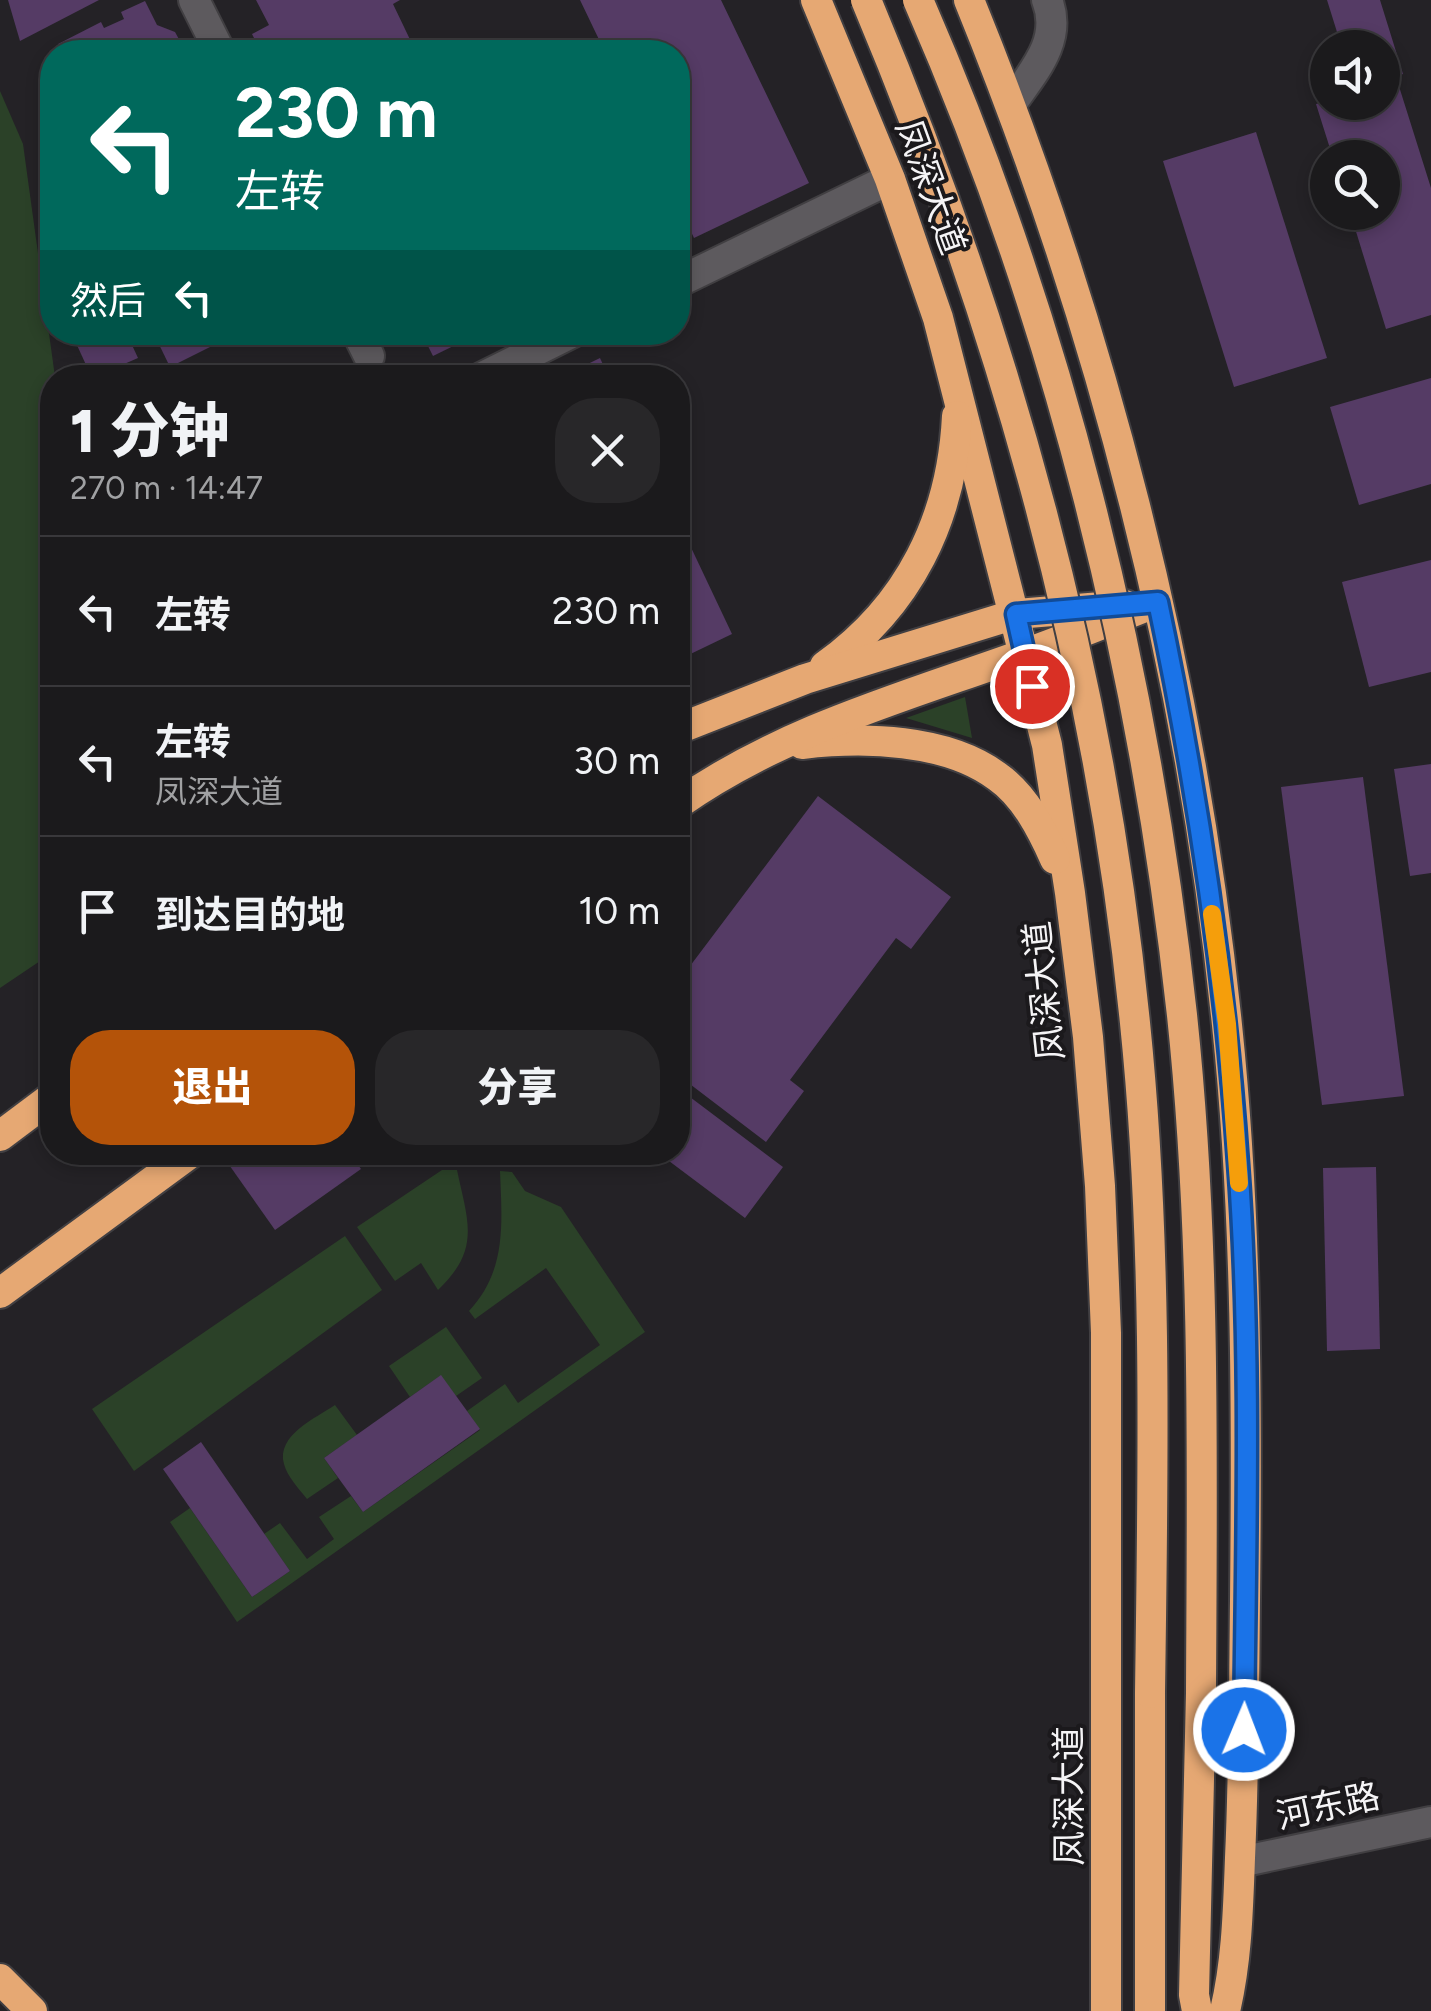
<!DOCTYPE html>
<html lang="zh">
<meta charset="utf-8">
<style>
body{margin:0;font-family:Figtree,"Noto Sans SC",sans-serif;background:#282729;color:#f1f3f6;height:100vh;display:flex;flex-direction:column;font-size:38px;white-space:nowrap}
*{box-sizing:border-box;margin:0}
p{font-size:32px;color:#a0a1a3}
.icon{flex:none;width:55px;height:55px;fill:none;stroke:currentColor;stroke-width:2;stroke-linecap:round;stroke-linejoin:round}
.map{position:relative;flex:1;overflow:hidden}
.drawer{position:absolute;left:40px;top:365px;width:650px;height:800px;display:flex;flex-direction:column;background:#1b1a1c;border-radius:40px;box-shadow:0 5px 15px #0003,0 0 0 2px #39383b}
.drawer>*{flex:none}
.banner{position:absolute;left:40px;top:40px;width:650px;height:305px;border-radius:40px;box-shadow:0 5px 15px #0003,0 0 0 2px #39383b;background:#00695c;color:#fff;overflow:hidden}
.buttons{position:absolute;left:1310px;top:30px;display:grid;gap:20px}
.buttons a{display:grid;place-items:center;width:90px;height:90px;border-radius:50%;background:#1b1a1c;box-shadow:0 5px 15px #0003,0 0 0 2px #39383b;font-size:50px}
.pin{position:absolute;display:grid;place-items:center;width:85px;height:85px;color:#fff;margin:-42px;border:5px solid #fff;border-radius:50%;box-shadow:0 2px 10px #0007}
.me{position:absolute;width:110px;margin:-55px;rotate:1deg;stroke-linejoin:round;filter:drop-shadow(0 0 8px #0008)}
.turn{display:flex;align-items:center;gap:35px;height:210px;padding:0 30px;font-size:45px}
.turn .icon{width:130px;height:130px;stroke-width:2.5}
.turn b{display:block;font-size:70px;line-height:85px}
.then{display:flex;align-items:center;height:95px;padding:0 30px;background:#0003;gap:20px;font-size:38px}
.round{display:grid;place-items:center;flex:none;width:105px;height:105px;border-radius:40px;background:#282729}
.summary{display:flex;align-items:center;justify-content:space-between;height:170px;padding:0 30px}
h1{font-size:60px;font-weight:800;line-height:75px}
.cta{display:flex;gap:20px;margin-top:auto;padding:20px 30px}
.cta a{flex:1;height:115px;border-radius:40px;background:#b45309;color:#fff;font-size:40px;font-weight:800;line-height:115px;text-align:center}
.cta a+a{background:#282729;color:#f1f3f6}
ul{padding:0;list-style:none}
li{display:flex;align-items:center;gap:30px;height:150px;padding:0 30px;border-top:2px solid #39383b}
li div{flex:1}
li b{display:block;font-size:38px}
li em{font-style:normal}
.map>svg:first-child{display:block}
</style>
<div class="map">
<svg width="1431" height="2011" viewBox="0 0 1431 2011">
<rect width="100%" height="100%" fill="#242226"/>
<g fill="#2b4128">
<polygon points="0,91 23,144 55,377 52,953 0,988"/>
<polygon points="965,697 972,738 906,718"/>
<path d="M442 1170H457C468 1222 481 1249 438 1290L421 1263 395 1281 357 1227Z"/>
<path d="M500 1171 512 1172 525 1191 561 1207 645 1332 237 1622 170 1522 190 1508 252 1597 290 1571 264 1534 280 1523 307 1559 334 1539 319 1517 351 1496 363 1512 480 1430 467 1411 505 1384 518 1403 600 1345 546 1268 475 1319 469 1311C507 1270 502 1224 500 1171Z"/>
<polygon points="345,1236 382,1290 134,1471 92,1409"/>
<polygon points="446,1327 482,1378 456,1396 440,1376 410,1397 389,1366"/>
<path d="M335 1405 357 1435 324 1458 338 1478 307 1499C299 1489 287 1476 284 1464 276 1435 316 1418 335 1405Z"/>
</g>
<g fill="#553b65">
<polygon points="8,0 99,0 20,41"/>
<polygon points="256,0 400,0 393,4 416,52 261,52 252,34 269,25"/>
<polygon points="580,0 721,0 809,183 694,238 678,204 678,52 605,52"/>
<polygon points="1327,0 1380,0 1403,74 1382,81 1382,48 1342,48"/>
<polygon points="145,1 157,25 175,32 186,52 62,52 58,44 101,22 104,28 124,19 121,12"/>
<polygon points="1397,80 1431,188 1431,315 1386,329 1350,212 1382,212 1382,158 1333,158 1316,104 1328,101 1382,102 1382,84"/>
<polygon points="1256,132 1327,358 1234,387 1163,161"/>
<polygon points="71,332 126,332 138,358 92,378"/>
<polygon points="153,332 240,332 170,367"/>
<polygon points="421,332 482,332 433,356"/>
<polygon points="600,358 609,378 559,378"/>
<polygon points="1431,378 1431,484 1359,505 1330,407"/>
<polygon points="678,520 732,634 678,660"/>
<polygon points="1431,560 1431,672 1369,687 1342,582"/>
<polygon points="1431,764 1431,873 1410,876 1394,769"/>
<polygon points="1363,777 1404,1096 1322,1105 1281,787"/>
<polygon points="818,796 951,897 911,949 896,938 790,1080 804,1091 766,1142 678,1075 678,982"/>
<polygon points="678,1088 783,1167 745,1218 657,1152 678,1152"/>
<polygon points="220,1152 349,1152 361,1169 275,1230"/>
<polygon points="1376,1167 1380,1349 1327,1351 1323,1168"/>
<polygon points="441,1375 480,1429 363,1512 324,1458"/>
<polygon points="201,1442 290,1571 252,1597 163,1469"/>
</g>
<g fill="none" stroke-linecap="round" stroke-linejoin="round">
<g stroke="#413f42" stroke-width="34">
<g id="minor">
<polyline points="194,0 220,52"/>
<path d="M1011 104C1033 72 1063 40 1047 0"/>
<polyline points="678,282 890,179"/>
<polyline points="357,332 369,356"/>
<polyline points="481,378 573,332"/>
<polyline points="1240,1862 1431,1822"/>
</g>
</g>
<g stroke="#413f42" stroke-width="34">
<g id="highway">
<polyline points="816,0 890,179 938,318 1047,745 1070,893 1088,1037 1100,1186 1106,1333 1106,2011"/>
<path d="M969 0C1102 327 1191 674 1227 1025 1247 1216 1247 1409 1245 1601 1244 1686 1244 1772 1240 1858 1238 1910 1237 1960 1225 2011"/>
<path d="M825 666C909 606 952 519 957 416"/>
<polyline points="678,729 805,679 1016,614 1125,605"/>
<path d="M802 744C863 737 946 738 998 777 1025 796 1042 830 1055 859"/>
<path d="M678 804C781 731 904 697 1021 655 1067 639 1112 620 1157 602"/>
<polyline points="0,1136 52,1097"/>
<polyline points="0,1293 192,1152"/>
<polyline points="0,1979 32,2011"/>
<polyline points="1150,2011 1150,1693"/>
<polyline points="1197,2011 1194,1995 1201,1693"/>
</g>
</g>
<use href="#minor" stroke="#5d5a5e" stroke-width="30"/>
<use href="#highway" stroke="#e6a873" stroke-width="30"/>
<g stroke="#413f42" stroke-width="34" stroke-linecap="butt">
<g id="highway-bridge">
<path d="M866 0C1003 326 1100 671 1135 1023 1158 1246 1153 1470 1150 1693"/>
<path d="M918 0C1058 320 1144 668 1182 1015 1206 1240 1202 1467 1201 1693"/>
</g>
</g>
<use href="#highway-bridge" stroke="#e6a873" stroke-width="30"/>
</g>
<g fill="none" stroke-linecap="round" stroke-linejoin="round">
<g stroke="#114b97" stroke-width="25">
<path id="route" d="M1032 686 1016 614 1158 602C1197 787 1225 974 1238 1163 1252 1351 1246 1541 1244 1730"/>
</g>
<use href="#route" stroke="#1a73e8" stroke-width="18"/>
<polyline stroke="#f59e0b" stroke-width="18" points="1212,914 1227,1024 1239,1183"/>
</g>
<g text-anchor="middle" stroke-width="8" stroke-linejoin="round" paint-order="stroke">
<g font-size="35" fill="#f5f4f6" stroke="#1b191c">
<text transform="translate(931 187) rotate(70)" y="12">凤深大道</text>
<text transform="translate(1044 991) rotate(-96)" y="12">凤深大道</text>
<text transform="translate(1069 1796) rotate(-90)" y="12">凤深大道</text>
<text transform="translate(1328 1806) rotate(-12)" y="12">河东路</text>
</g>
</g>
</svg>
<div class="buttons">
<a><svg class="icon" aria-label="sound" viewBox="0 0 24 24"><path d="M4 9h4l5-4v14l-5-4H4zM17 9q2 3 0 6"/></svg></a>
<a><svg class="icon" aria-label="search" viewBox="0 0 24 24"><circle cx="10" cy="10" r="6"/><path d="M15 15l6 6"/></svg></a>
</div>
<div class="pin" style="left:1032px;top:686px;background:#d93025"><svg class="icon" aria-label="arrive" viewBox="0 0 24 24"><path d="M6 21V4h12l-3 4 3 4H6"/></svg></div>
<svg class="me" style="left:1244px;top:1730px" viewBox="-20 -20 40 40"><circle r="17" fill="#1a73e8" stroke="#fff" stroke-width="3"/><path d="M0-11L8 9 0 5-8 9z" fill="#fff"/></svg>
<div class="banner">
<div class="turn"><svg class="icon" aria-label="left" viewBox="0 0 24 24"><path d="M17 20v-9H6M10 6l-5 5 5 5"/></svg><div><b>230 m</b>左转</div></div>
<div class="then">然后<svg class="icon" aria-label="left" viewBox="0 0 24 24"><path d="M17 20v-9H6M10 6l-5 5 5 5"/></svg></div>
</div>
<section class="drawer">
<div class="summary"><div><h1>1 分钟</h1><p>270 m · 14:47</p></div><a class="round"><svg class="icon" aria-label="close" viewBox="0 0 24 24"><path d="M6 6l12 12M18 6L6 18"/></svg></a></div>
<ul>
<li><svg class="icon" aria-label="left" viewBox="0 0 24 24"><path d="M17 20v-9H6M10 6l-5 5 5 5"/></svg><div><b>左转</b></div><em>230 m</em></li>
<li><svg class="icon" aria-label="left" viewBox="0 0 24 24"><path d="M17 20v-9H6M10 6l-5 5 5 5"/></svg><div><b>左转</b><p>凤深大道</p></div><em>30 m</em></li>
<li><svg class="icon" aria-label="arrive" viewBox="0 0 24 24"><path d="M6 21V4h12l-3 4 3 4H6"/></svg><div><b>到达目的地</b></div><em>10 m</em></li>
</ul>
<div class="cta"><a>退出</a><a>分享</a></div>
</section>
</div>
